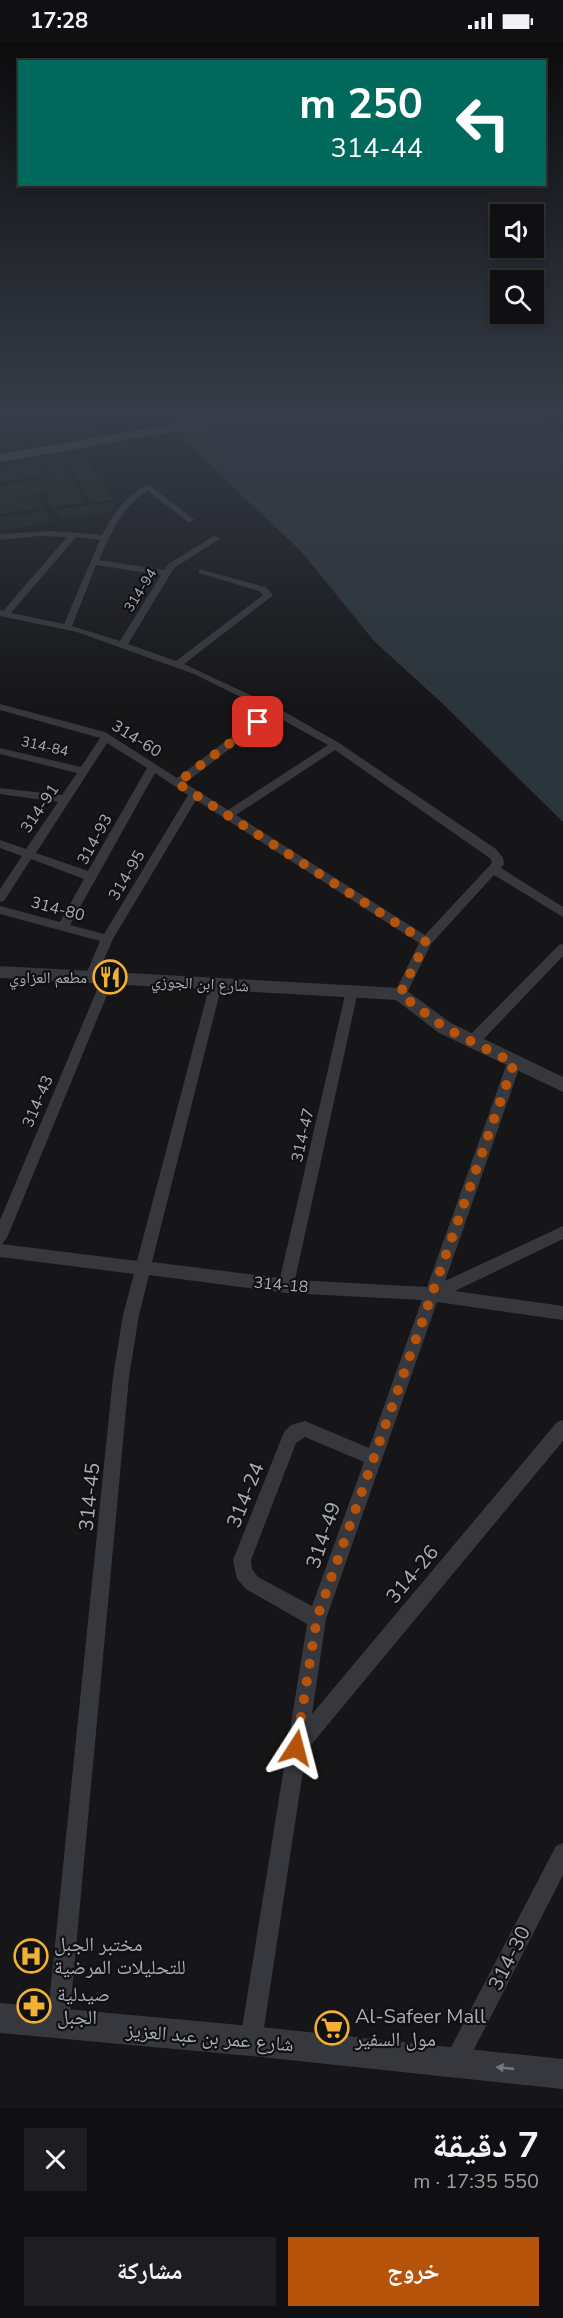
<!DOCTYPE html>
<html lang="ar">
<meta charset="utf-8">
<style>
body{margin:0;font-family:"Nunito Sans","Noto Naskh Arabic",sans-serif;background:#1e1e20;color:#f1f3f6;direction:rtl;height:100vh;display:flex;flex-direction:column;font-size:22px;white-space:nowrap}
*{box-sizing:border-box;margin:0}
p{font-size:20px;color:#9c9d9f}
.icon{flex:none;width:33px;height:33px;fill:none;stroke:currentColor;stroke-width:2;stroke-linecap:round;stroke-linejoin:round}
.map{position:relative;height:2066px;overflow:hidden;direction:ltr}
.drawer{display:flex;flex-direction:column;background:#101012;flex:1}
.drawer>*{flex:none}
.hud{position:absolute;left:18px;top:18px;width:528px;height:126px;border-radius:0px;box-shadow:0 3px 9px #0003,0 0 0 2px #303032;direction:rtl;background:#00695c;color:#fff;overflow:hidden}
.buttons{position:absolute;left:490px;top:162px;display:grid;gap:12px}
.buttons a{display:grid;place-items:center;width:54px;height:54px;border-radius:0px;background:#101012;box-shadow:0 3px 9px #0003,0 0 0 2px #303032;font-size:30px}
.pin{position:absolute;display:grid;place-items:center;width:51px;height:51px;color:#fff;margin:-26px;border-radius:12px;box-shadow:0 3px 9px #0006}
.me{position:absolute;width:66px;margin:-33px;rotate:9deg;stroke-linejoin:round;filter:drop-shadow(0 0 4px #0008)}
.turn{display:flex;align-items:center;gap:21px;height:126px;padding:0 24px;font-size:27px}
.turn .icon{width:78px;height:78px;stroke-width:2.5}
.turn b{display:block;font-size:42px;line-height:51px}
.round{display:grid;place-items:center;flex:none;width:63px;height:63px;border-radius:0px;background:#1e1e20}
.headline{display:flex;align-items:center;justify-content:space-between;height:102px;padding:0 24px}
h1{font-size:36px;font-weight:700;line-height:45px}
.primary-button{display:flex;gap:12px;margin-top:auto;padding:12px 24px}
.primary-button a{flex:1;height:69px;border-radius:0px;background:#b45309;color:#fff;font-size:24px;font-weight:700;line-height:69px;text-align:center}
.primary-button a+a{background:#1e1e20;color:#f1f3f6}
.status{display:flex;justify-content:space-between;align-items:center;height:42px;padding:0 30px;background:#101012;direction:ltr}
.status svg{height:16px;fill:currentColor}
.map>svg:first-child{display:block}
</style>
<div class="status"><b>17:28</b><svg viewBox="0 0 49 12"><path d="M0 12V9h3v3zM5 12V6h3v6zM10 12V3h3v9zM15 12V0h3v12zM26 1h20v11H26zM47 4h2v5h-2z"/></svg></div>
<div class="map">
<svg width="563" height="2066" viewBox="0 0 563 2066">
<rect width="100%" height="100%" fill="#161618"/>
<g fill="#1e261f">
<polygon points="0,372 107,372 120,384 0,406"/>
<polygon points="60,413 60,414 85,461 52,465 45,454 50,452 39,436 53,432 42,417"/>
<polygon points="83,413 114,458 90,461 66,415"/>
<polygon points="40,419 48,432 0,441 0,427"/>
<polygon points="37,437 47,451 3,460 37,454 44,466 0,472 0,445"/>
<polygon points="115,460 110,470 60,478 54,468"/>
<polygon points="46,469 52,480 0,489 0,475"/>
</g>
<polygon fill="#2c353c" points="163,372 539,372 563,392 563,780 443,662 374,599 301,509 227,440"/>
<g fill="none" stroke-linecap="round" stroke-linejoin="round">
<g fill="#37383d" fill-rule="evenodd">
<path d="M149 443 195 478 188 480 148 449C123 462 110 493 99 518L164 528 168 522 214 494 221 496 174 526 128 602 176 619 263 553 259 549 199 531V527L265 545 273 553 271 555 184 622 278 666 339 701 496 807 503 816 504 822 501 826 563 865V875L494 833 431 902 405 955H395L394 952 419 901 196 758 113 897 95 938 91 940 85 935 100 899 0 872V864L60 880 84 837 31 817 4 859 0 860V847L22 814 0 806V798L26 807 58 760 0 752V746L62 753 77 731 0 712V706L81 725 100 696 0 668V662L105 690 177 736 267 668 194 632 77 590 0 574V568L3 569 67 495 39 494 0 498V492L52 489 102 493C113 473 126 451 149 443ZM76 495 100 498 64 582 11 571ZM96 523 161 533 120 599 72 584ZM274 673 328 703 228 768 185 741ZM107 701 147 726 88 829 36 811ZM335 708 491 817 492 821 425 893 236 773ZM155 731 188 753 104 892 70 883Z"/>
<polygon points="563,902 563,914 477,1004 467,1004 465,1000 467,996 559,903"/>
<path d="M108 931 114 936 7 1196 2 1202 137 1219 210 942 216 937 222 942 152 1220 280 1236 346 949 352 944 358 949 295 1238 427 1245 507 1021 509 1017H519L521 1021 445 1239 563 1184V1197L455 1249 563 1264V1278L437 1260 326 1577 312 1672 557 1380 563 1378V1399L306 1709 262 1999 259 2007 251 2010 243 2007 240 1999 307 1582 246 1547 237 1537 233 1518 284 1390 291 1383 305 1379 369 1406 422 1258 286 1251 149 1233 139 1273 129 1335 69 1981 66 1989 58 1992 50 1989 47 1981 113 1335 123 1273 134 1232 0 1215V1178L102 936ZM305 1395 364 1420 312 1564 258 1535 252 1527 251 1518 296 1401Z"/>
<polygon points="563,1801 563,1833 463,2029 455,2032 447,2029 444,2021 447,2013 556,1804"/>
</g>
<g fill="#37383d" fill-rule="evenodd">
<polygon points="0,924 400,946 406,948 451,981 563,1035 563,1050 439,991 396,958 0,936"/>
<polygon points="0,1961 251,1984 563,2017 563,2047 251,2014 0,1991"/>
</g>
<polygon fill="#53555c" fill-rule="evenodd" points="232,372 259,372 253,376 0,420 0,412"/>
</g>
<defs><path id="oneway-solid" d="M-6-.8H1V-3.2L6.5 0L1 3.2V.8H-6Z" transform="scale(1.5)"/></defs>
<use fill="#757881" href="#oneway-solid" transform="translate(505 2026) rotate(-174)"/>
<linearGradient id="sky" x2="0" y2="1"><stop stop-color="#0c0c0d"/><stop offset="0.56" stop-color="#363c48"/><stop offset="1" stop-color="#363c48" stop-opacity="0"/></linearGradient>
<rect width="563" height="661" fill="url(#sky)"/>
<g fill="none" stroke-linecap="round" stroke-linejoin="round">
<polyline stroke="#b45309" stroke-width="10" stroke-dasharray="0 18" points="258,680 177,741 426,900 400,952 445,986 514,1021 317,1576 296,1706"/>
</g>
<defs>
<g id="restaurant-ring" transform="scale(1.725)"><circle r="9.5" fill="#111113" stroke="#f2b134" stroke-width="1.5"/><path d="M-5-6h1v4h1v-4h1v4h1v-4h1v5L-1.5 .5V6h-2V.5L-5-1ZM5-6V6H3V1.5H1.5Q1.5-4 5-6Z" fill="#f2b134"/></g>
<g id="hospital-ring" transform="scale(1.725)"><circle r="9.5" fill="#111113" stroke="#f2b134" stroke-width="1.5"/><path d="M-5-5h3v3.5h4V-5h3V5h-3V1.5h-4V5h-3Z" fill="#f2b134"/></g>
<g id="pharmacy-ring" transform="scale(1.725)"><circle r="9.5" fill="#111113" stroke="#f2b134" stroke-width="1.5"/><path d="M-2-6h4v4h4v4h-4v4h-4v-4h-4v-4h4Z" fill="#f2b134"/></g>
<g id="supermarket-ring" transform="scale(1.725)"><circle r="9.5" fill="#111113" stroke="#f2b134" stroke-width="1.5"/><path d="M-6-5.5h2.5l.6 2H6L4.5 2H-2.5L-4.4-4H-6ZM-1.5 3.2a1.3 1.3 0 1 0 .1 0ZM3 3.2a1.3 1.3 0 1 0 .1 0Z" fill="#f2b134"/></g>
</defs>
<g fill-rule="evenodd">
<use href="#restaurant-ring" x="110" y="935"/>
<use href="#hospital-ring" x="31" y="1914"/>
<use href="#pharmacy-ring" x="34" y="1964"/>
<use href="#supermarket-ring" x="332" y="1986"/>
</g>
<g text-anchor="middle" stroke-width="4.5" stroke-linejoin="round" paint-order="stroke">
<g font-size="14" fill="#a8adb8" stroke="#111113">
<text transform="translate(140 548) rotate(-58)" y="5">314-94</text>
<text transform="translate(45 704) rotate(13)" y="5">314-84</text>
</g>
<g font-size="16" fill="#a8adb8" stroke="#111113">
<text transform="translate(137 696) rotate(32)" y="6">314-60</text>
<text transform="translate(39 766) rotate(-56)" y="6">314-91</text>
<text transform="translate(94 797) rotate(-61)" y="6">314-93</text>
<text transform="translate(126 833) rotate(-59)" y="6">314-95</text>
<text transform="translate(58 866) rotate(15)" y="6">314-80</text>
<text transform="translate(200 941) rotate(3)" y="6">شارع ابن الجوزي</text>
<text transform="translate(37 1059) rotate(-67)" y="6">314-43</text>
<text transform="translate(302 1093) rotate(-77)" y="6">314-47</text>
<text transform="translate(281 1242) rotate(5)" y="6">314-18</text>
</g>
<g font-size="16" fill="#a8adb8" stroke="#111113" text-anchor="end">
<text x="87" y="941">مطعم العزاوي</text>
</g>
<g font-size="20" fill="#a8adb8" stroke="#111113">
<text transform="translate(245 1453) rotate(-68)" y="7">314-24</text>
<text transform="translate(89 1455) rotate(-84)" y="7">314-45</text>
<text transform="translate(323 1493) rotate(-71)" y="7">314-49</text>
<text transform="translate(412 1532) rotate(-50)" y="7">314-26</text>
<text transform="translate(509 1916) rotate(-63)" y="7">314-30</text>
<text transform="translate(210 1995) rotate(5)" y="7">شارع عمر بن عبد العزيز</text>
</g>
<g font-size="20" fill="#a8adb8" stroke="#111113" text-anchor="start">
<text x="54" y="1909">مختبر الجبل<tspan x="54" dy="23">للتحليلات المرضية</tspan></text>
<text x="57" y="1959">صيدلية<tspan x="57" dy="23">الجبل</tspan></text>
<text x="355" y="1981">Al-Safeer Mall<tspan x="355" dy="23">مول السفير</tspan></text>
</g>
</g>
</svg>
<div class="buttons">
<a><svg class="icon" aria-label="sound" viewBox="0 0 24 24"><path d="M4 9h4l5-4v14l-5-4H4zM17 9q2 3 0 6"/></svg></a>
<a><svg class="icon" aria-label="search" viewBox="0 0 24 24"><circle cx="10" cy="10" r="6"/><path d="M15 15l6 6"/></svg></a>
</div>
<div class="pin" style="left:258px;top:680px;background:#d93025"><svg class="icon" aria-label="arrive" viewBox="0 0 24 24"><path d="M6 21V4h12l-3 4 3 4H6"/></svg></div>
<svg class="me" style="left:296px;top:1706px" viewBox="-20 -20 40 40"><path d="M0-17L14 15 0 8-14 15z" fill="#b45309" stroke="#fff" stroke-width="4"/></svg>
<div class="hud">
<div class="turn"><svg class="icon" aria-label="left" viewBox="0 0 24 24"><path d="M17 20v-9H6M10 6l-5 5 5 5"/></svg><div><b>250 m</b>314-44</div></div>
</div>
</div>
<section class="drawer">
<div class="headline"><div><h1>7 دقيقة</h1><p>550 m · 17:35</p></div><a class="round"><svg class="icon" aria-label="close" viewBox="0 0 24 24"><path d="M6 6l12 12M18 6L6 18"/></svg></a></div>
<div class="primary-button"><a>خروج</a><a>مشاركة</a></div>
</section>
